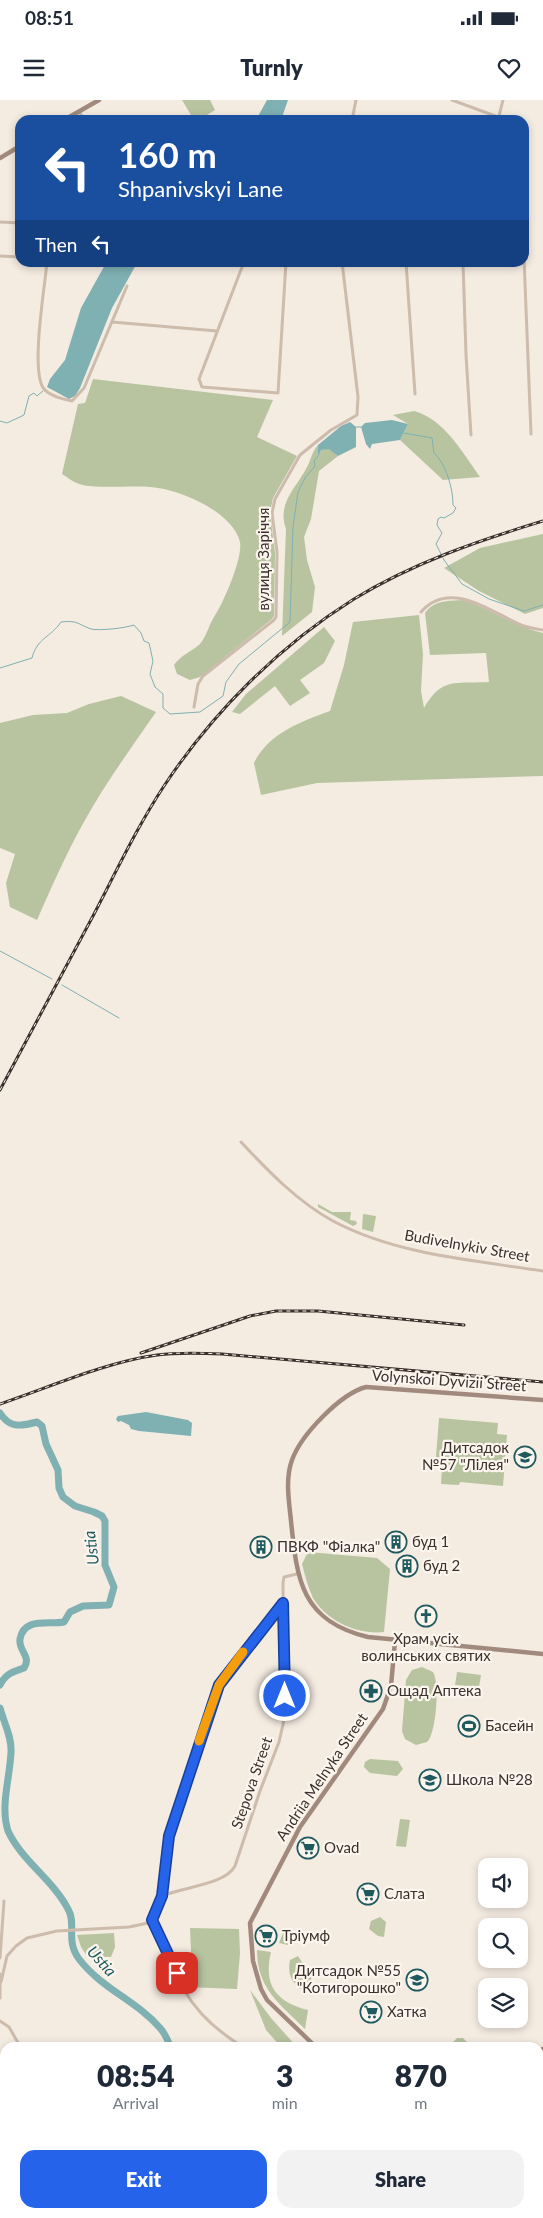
<!DOCTYPE html>
<meta charset="utf-8">
<style>
body{margin:0;font-family:Lato,sans-serif;background:#f2f2f3;color:#1f2937;height:100vh;display:flex;flex-direction:column;font-size:19px;white-space:nowrap}
*{box-sizing:border-box;margin:0}
p{font-size:16px;color:#747a83}
.icon{flex:none;width:28px;height:28px;fill:none;stroke:currentColor;stroke-width:2;stroke-linecap:round;stroke-linejoin:round}
.map{position:relative;flex:1;overflow:hidden}
.panel{position:absolute;left:0px;top:1942px;width:544px;height:176px;display:flex;flex-direction:column;background:#fff;border-radius:15px 15px 0 0;box-shadow:0 2px 8px #0003}
.panel>*{flex:none}
.banner{position:absolute;left:15px;top:15px;width:514px;height:152px;border-radius:15px;box-shadow:0 2px 8px #0003;background:#1a4fa0;color:#fff;overflow:hidden}
.controls{position:absolute;left:478px;top:1758px;display:grid;gap:10px}
.controls a{display:grid;place-items:center;width:50px;height:50px;border-radius:10px;background:#fff;box-shadow:0 2px 8px #0003;font-size:25px}
.pin{position:absolute;display:grid;place-items:center;width:42px;height:42px;color:#fff;margin:-21px;border-radius:10px;box-shadow:0 2px 8px #0006}
.me{position:absolute;width:55px;margin:-28px;rotate:0deg;stroke-linejoin:round;filter:drop-shadow(0 0 4px #0008)}
.turn{display:flex;align-items:center;gap:18px;height:105px;padding:0 20px;font-size:22px}
.turn .icon{width:65px;height:65px;stroke-width:2.5}
.turn b{display:block;font-size:35px;line-height:42px}
.then{display:flex;align-items:center;height:48px;padding:0 20px;background:#0003;gap:10px;font-size:19px}
.eta{display:flex;justify-content:space-evenly;align-items:center;height:85px;text-align:center}
.eta b{font-size:30px;font-weight:800;line-height:35px}
.action{display:flex;gap:10px;margin-top:auto;padding:10px 20px}
.action a{flex:1;height:58px;border-radius:15px;background:#2563eb;color:#fff;font-size:20px;font-weight:800;line-height:58px;text-align:center}
.action a+a{background:#f2f2f3;color:#1f2937}
.status{display:flex;justify-content:space-between;align-items:center;height:35px;padding:0 25px;background:#fff;direction:ltr}
.status svg{height:14px;fill:currentColor}
header{display:flex;justify-content:space-between;align-items:center;height:65px;padding:0 20px;background:#fff;font-size:22px;font-weight:800}
.map>svg:first-child{display:block}
</style>
<div class="status"><b>08:51</b><svg viewBox="0 0 49 12"><path d="M0 12V9h3v3zM5 12V6h3v6zM10 12V3h3v9zM15 12V0h3v12zM26 1h20v11H26zM47 4h2v5h-2z"/></svg></div>
<header><svg class="icon" aria-label="menu" viewBox="0 0 24 24"><path d="M4 6h16M4 12h16M4 18h16"/></svg>Turnly<svg class="icon" aria-label="heart" viewBox="0 0 24 24"><path d="M12 20l-8-8c-3-5 5-10 8-4 3-6 11-1 8 4z"/></svg></header>
<div class="map">
<svg width="543" height="2118" viewBox="0 0 543 2118">
<rect width="100%" height="100%" fill="#f4ebe1"/>
<g fill="#b8c4a0">
<polygon points="182,0 210,0 215,10 199,20 194,20"/>
<path d="M93 279 273 300 257 337 297 356 273 398 270 413 275 453 274 516 272 519 200 577 190 580 177 574 174 565C181 555 191 552 200 544 206 537 209 525 214 517 223 504 243 458 240 442 233 413 185 392 158 388 136 384 99 390 79 384 73 382 67 377 62 374L78 304 85 303Z"/>
<path d="M414 311C444 319 463 353 480 377L443 380 400 340 408 324 393 315Z"/>
<path d="M318 345V354L321 350 330 348 338 356 319 371 311 419 304 437 307 460 315 487 312 512 282 536 286 429C277 404 295 389 306 369 311 361 311 353 318 345Z"/>
<polygon points="543,434 543,508 525,514 479,491 444,468 480,448"/>
<path d="M462 500C491 508 513 526 543 533V676L317 683 261 695 254 663C269 633 300 622 330 611L344 565 353 522 419 515 423 554 421 591 424 608C442 576 457 584 489 582L486 553 430 555 425 513C434 500 448 501 462 500Z"/>
<polygon points="324,527 335,541 324,563 300,580 310,593 290,606 275,586 240,614 232,612 246,594"/>
<path d="M121 596 156 612C132 647 106 682 85 720 67 752 52 786 37 820L10 807 6 783 15 754 0 748V623L33 615 67 613 89 604Z"/>
<polygon points="318,1104 332,1112 351,1112 350,1120 356,1121 357,1124 353,1126 318,1107"/>
<polygon points="363,1114 376,1116 373,1132 362,1129"/>
<polygon points="439,1318 498,1323 497,1334 507,1335 503,1386 460,1382 459,1385 441,1384 442,1367 448,1367 449,1358 436,1357"/>
<path d="M308 1452 377 1458 390 1469 384 1532C357 1535 327 1521 313 1498 308 1487 305 1476 302 1464Z"/>
<path d="M422 1567 433 1572C440 1583 436 1634 427 1642L416 1645 405 1639 402 1631 406 1580 412 1570Z"/>
<polygon points="457,1572 481,1575 479,1587 455,1585"/>
<polygon points="370,1659 398,1661 403,1669 397,1676 370,1673 364,1667 365,1662"/>
<polygon points="400,1719 410,1720 406,1747 396,1746"/>
<polygon points="380,1817 386,1822 384,1837 378,1836 369,1829 371,1821"/>
<polygon points="190,1828 239,1829 240,1853 237,1889 185,1887 186,1874 192,1871"/>
<polygon points="114,1833 115,1847 111,1857 87,1856 81,1847 77,1835"/>
<polygon points="283,1833 293,1838 288,1845 279,1843"/>
<path d="M257 1850 271 1852C263 1885 276 1902 308 1910L305 1929C280 1904 257 1889 257 1850Z"/>
<path d="M298 1856 303 1864 314 1869 310 1884 314 1888V1892L298 1888 307 1879 310 1869 306 1877 298 1886C289 1880 288 1869 290 1860Z"/>
<polygon points="250,1890 271,1918 297,1947 281,1947 266,1930"/>
<polygon points="457,1938 463,1938 472,1947 453,1947 453,1942"/>
<polygon points="19,2114 138,2114 144,2118 29,2118"/>
</g>
<g fill="#7fb0b2">
<polygon points="267,0 288,0 281,20 256,20"/>
<polygon points="106,163 137,163 112,208 80,288 75,296 69,299 47,287 50,279 65,260 81,208"/>
<polygon points="392,320 408,324 400,340 372,344 370,349 366,344 361,327 365,323"/>
<polygon points="350,322 356,327 356,347 338,356 329,349 321,350 318,356 318,345 341,326"/>
<polygon points="146,1312 188,1320 192,1323 191,1336 139,1331 131,1329 129,1325 121,1321 118,1322 116,1319 118,1316"/>
<polygon points="0,2108 5,2110 5,2114 19,2114 29,2118 0,2118"/>
</g>
<g fill="none" stroke-linecap="round" stroke-linejoin="round">
<g stroke="#7fb0b2" stroke-width="1">
<polyline points="0,321 7,323 24,315 29,296 34,293 37,296 43,291"/>
<polyline points="356,327 361,327"/>
<path d="M404 333 432 338 434 353C446 364 453 388 453 405L456 408 453 413 444 418 441 417 438 419 437 425 442 433 436 444 444 460 462 484 489 499 524 511 543 505"/>
<path d="M0 568 32 558C37 538 50 538 61 522 78 520 77 524 91 529 100 531 125 528 134 525L141 533 144 541 149 543 153 561 150 574 155 587 163 594V608L170 614 200 612 223 596 226 582 239 564 290 522 293 427 298 392 305 378 315 366 314 361 318 356"/>
<polyline points="0,851 52,879"/>
<polyline points="62,885 119,918"/>
</g>
<g stroke="#7fb0b2" stroke-width="7">
<path d="M0 1313C10 1329 22 1326 37 1322L42 1326 46 1344 58 1370 59 1388 63 1397 75 1406 94 1412 102 1416 105 1421V1465L114 1487 109 1505 83 1506 70 1512 64 1522C48 1525 24 1517 20 1539 18 1551 32 1556 24 1568 13 1572 6 1573 0 1585"/>
<path d="M0 1608C4 1623 12 1637 11 1652 10 1678 0 1706 8 1731 22 1761 53 1780 68 1809 77 1824 65 1840 79 1859 102 1889 137 1901 160 1928 165 1933 168 1941 171 1948"/>
</g>
<g stroke="#cdbbac" stroke-width="3">
<polyline points="452,0 498,17"/>
<polyline points="79,11 84,20"/>
<polyline points="352,20 356,0"/>
<polyline points="498,20 503,0"/>
<polyline points="0,122 20,123"/>
<polyline points="0,156 20,157"/>
<polyline points="524,158 531,334"/>
<path d="M47 162C45 186 30 272 44 289 50 296 62 299 72 301L84 288 127 186"/>
<polyline points="244,162 199,279 202,287 278,293 286,162"/>
<polyline points="406,162 415,294"/>
<polyline points="463,162 466,255 471,335"/>
<polyline points="112,222 217,231"/>
<path d="M421 512C451 478 493 514 524 526 530 528 537 529 543 530"/>
<polyline points="194,607 198,584 203,576 274,520 276,517 277,452 272,413 275,399 300,355 331,330 357,315 358,297 342,162"/>
<path d="M241 1042C268 1071 298 1102 333 1121 397 1155 473 1160 543 1171"/>
<path d="M162 1796C182 1787 225 1785 235 1766L260 1691 279 1642 284 1620 283 1483 284 1477 297 1474"/>
<path d="M152 1820C166 1842 172 1867 184 1890 198 1914 221 1934 245 1948"/>
<polyline points="0,1858 4,1801"/>
<polyline points="0,1874 0,1898"/>
<polyline points="1,1882 7,1856 16,1846 27,1838 57,1831 129,1827 148,1823 152,1820 162,1796 169,1736 219,1585 283,1503"/>
<polyline points="0,1921 9,1927 21,1948"/>
</g>
<g stroke="#a18a7d" stroke-width="4.5">
<polyline points="64,20 99,0"/>
<polyline points="0,58 20,46"/>
<path d="M543 1300 366 1287C340 1294 301 1335 292 1360 285 1379 289 1401 291 1421 297 1480 301 1521 368 1537L543 1554"/>
<polyline points="317,1948 267,1900 261,1889 253,1861 250,1823 300,1727 383,1609 391,1586 395,1541"/>
<polyline points="539,1951 543,1949"/>
<polyline points="0,2005 5,2009"/>
<polyline points="149,2114 155,2118"/>
<polyline points="289,2118 296,2114"/>
</g>
<g stroke="#3b302b" stroke-width="3">
<g id="rail">
<path d="M0 990C31 932 62 874 93 816 116 772 137 727 164 686 213 612 279 546 354 499 413 463 477 441 543 421"/>
<polyline points="141,1253 250,1216 276,1211 318,1211 464,1225"/>
<path d="M0 1304C50 1287 106 1262 157 1255 179 1252 201 1253 222 1254L543 1282"/>
</g>
</g>
<use href="#rail" stroke="#fbf5ee" stroke-width="1" stroke-dasharray="4" stroke-linecap="butt"/>
</g>
<g fill="none" stroke-linecap="round" stroke-linejoin="round">
<g stroke="#184099" stroke-width="12">
<polyline id="route" points="177,1873 152,1820 162,1796 169,1736 219,1585 283,1503 285,1596"/>
</g>
<use href="#route" stroke="#2563eb" stroke-width="9"/>
<polyline stroke="#f59e0b" stroke-width="9" points="199,1641 219,1585 243,1552"/>
</g>
<defs>
<g id="school-ring" transform="scale(1.125)"><circle r="9.5" fill="#fbf5ee" stroke="#1f5a5e" stroke-width="1.5"/><path d="M0-5L7-2L0 1L-7-2ZM-4 1L0 2.5L4 1V4Q0 6-4 4Z" fill="#1f5a5e"/></g>
<g id="building-ring" transform="scale(1.125)"><circle r="9.5" fill="#fbf5ee" stroke="#1f5a5e" stroke-width="1.5"/><path d="M-4-6H4V6H1V3H-1V6H-4ZM-2.5-4.3h1.7v1.8h-1.7ZM.8-4.3h1.7v1.8H.8ZM-2.5-1h1.7V.8h-1.7ZM.8-1h1.7V.8H.8Z" fill="#1f5a5e"/></g>
<g id="church-ring" transform="scale(1.125)"><circle r="9.5" fill="#fbf5ee" stroke="#1f5a5e" stroke-width="1.5"/><path d="M-1.2-6h2.4v3.5h3.3v2.4h-3.3V6h-2.4V-.1h-3.3v-2.4h3.3Z" fill="#1f5a5e"/></g>
<g id="pharmacy-ring" transform="scale(1.125)"><circle r="9.5" fill="#fbf5ee" stroke="#1f5a5e" stroke-width="1.5"/><path d="M-2-6h4v4h4v4h-4v4h-4v-4h-4v-4h4Z" fill="#1f5a5e"/></g>
<g id="stadium-ring" transform="scale(1.125)"><circle r="9.5" fill="#fbf5ee" stroke="#1f5a5e" stroke-width="1.5"/><path d="M0-5a6.5 5 0 1 0 0 10a6.5 5 0 1 0 0-10ZM-3.5-1.8h7v3.6h-7Z" fill="#1f5a5e"/></g>
<g id="supermarket-ring" transform="scale(1.125)"><circle r="9.5" fill="#fbf5ee" stroke="#1f5a5e" stroke-width="1.5"/><path d="M-6-5.5h2.5l.6 2H6L4.5 2H-2.5L-4.4-4H-6ZM-1.5 3.2a1.3 1.3 0 1 0 .1 0ZM3 3.2a1.3 1.3 0 1 0 .1 0Z" fill="#1f5a5e"/></g>
</defs>
<g fill-rule="evenodd">
<use href="#school-ring" x="525" y="1357"/>
<use href="#building-ring" x="396" y="1442"/>
<use href="#building-ring" x="261" y="1447"/>
<use href="#building-ring" x="407" y="1466"/>
<use href="#church-ring" x="426" y="1516"/>
<use href="#pharmacy-ring" x="371" y="1591"/>
<use href="#stadium-ring" x="469" y="1626"/>
<use href="#school-ring" x="430" y="1680"/>
<use href="#supermarket-ring" x="308" y="1748"/>
<use href="#supermarket-ring" x="368" y="1794"/>
<use href="#supermarket-ring" x="266" y="1836"/>
<use href="#school-ring" x="417" y="1880"/>
<use href="#supermarket-ring" x="371" y="1912"/>
</g>
<g text-anchor="middle" stroke-width="4.5" stroke-linejoin="round" paint-order="stroke">
<g font-size="15" fill="#3b302b" stroke="#fbf5ee">
<text transform="translate(264 459) rotate(-90)" y="5">вулиця Заріччя</text>
<text transform="translate(467 1146) rotate(10)" y="5">Budivelnykiv Street</text>
<text transform="translate(449 1281) rotate(4)" y="5">Volynskoi Dyvizii Street</text>
<text transform="translate(322 1677) rotate(-56)" y="5">Andriia Melnyka Street</text>
<text transform="translate(252 1683) rotate(-71)" y="5">Stepova Street</text>
</g>
<g font-size="15" fill="#3b302b" stroke="#fbf5ee" text-anchor="start">
<text x="509" y="1353" text-anchor="end">Дитсадок<tspan x="509" dy="17">№57 "Лілея"</tspan></text>
<text x="412" y="1447">буд 1</text>
<text x="277" y="1452">ПВКФ "Фіалка"</text>
<text x="423" y="1471">буд 2</text>
<text x="426" y="1544" text-anchor="middle">Храм усіх<tspan x="426" dy="17">волинських святих</tspan></text>
<text x="387" y="1596">Ощад Аптека</text>
<text x="485" y="1631">Басейн</text>
<text x="446" y="1685">Школа №28</text>
<text x="324" y="1753">Ovad</text>
<text x="384" y="1799">Слата</text>
<text x="282" y="1841">Тріумф</text>
<text x="401" y="1876" text-anchor="end">Дитсадок №55<tspan x="401" dy="17">"Котигорошко"</tspan></text>
<text x="387" y="1917">Хатка</text>
</g>
<g font-size="16" font-style="italic" fill="#1f5a5e" stroke="#fbf5ee">
<text transform="translate(91 1448) rotate(-97)" y="6">Ustia</text>
<text transform="translate(102 1861) rotate(48)" y="6">Ustia</text>
</g>
</g>
</svg>
<div class="controls">
<a><svg class="icon" aria-label="sound" viewBox="0 0 24 24"><path d="M4 9h4l5-4v14l-5-4H4zM17 9q2 3 0 6"/></svg></a>
<a><svg class="icon" aria-label="search" viewBox="0 0 24 24"><circle cx="10" cy="10" r="6"/><path d="M15 15l6 6"/></svg></a>
<a><svg class="icon" aria-label="layers" viewBox="0 0 24 24"><path d="M12 4l9 5-9 5-9-5zM3 14l9 5 9-5"/></svg></a>
</div>
<div class="pin" style="left:177px;top:1873px;background:#d93025"><svg class="icon" aria-label="arrive" viewBox="0 0 24 24"><path d="M6 21V4h12l-3 4 3 4H6"/></svg></div>
<svg class="me" style="left:285px;top:1596px" viewBox="-20 -20 40 40"><circle r="17" fill="#2563eb" stroke="#fff" stroke-width="3"/><path d="M0-11L8 9 0 5-8 9z" fill="#fff"/></svg>
<div class="banner">
<div class="turn"><svg class="icon" aria-label="left" viewBox="0 0 24 24"><path d="M17 20v-9H6M10 6l-5 5 5 5"/></svg><div><b>160 m</b>Shpanivskyi Lane</div></div>
<div class="then">Then<svg class="icon" aria-label="left" viewBox="0 0 24 24"><path d="M17 20v-9H6M10 6l-5 5 5 5"/></svg></div>
</div>
<section class="panel">
<div class="eta">
<div><b>08:54</b><p>Arrival</p></div>
<div><b>3</b><p>min</p></div>
<div><b>870</b><p>m</p></div>
</div>
<div class="action"><a>Exit</a><a>Share</a></div>
</section>
</div>
